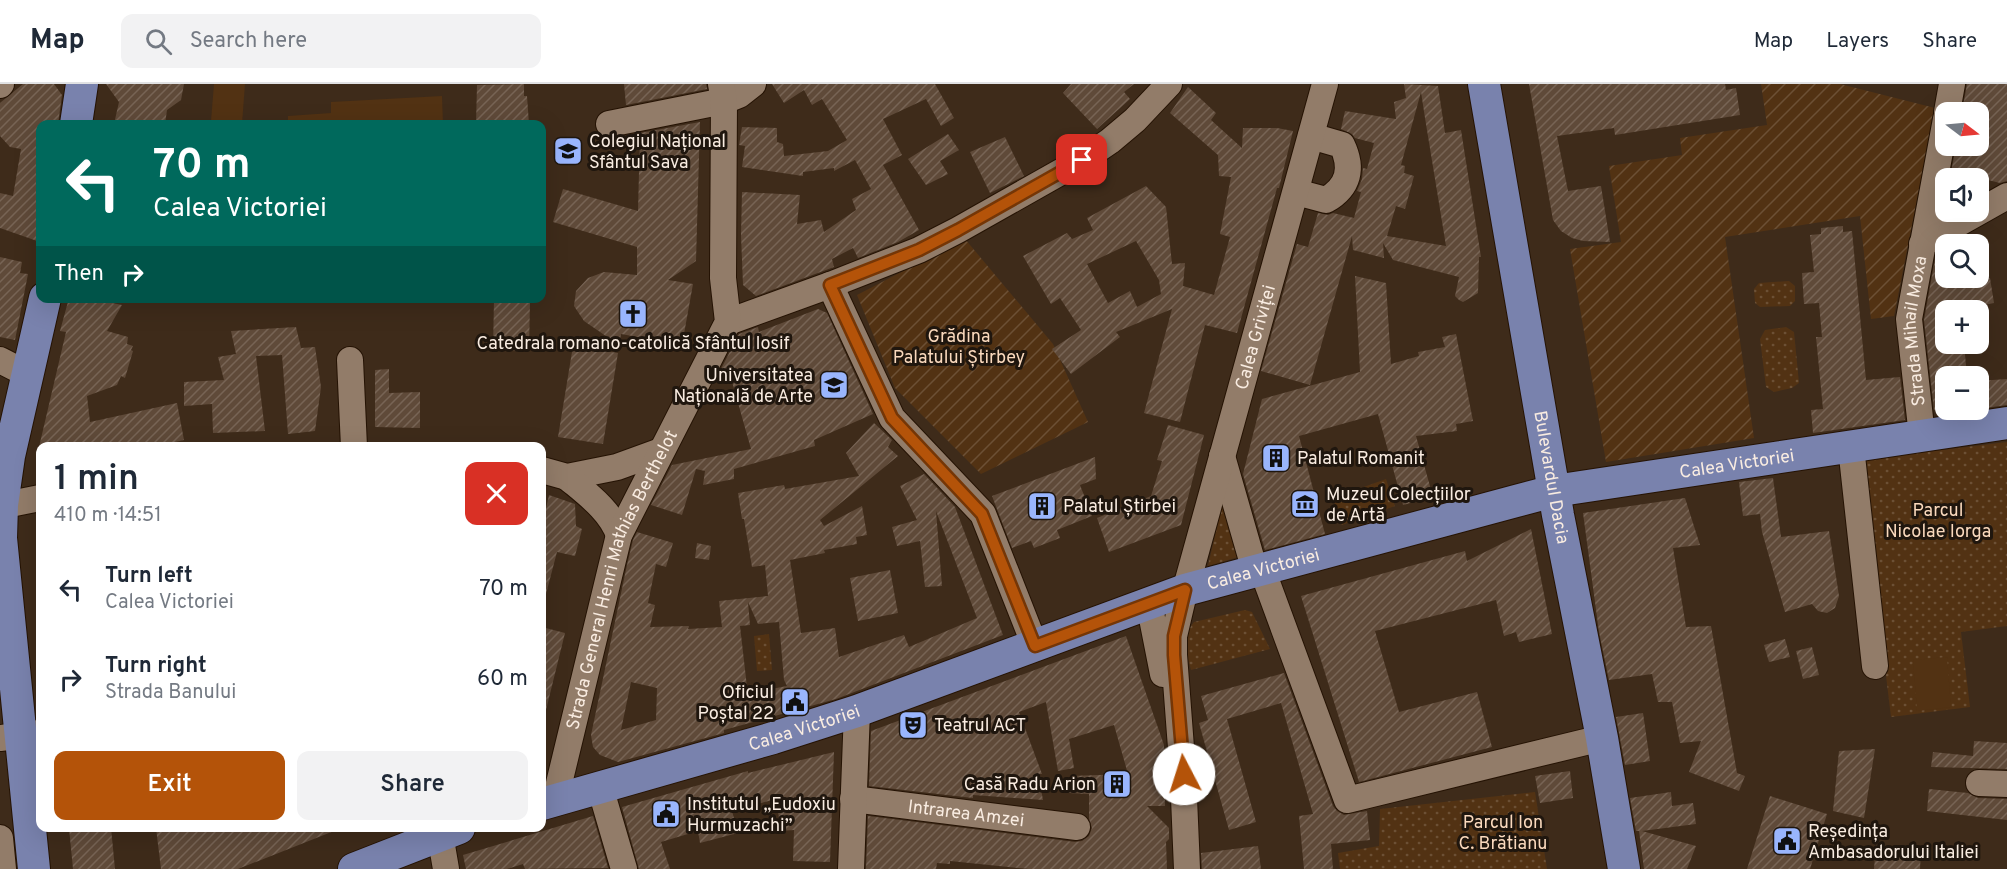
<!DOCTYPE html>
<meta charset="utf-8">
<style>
body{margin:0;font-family:Overpass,sans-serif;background:#f2f2f3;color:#1f2937;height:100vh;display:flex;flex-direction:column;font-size:22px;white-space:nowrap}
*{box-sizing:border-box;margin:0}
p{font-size:20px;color:#747a83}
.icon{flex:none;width:33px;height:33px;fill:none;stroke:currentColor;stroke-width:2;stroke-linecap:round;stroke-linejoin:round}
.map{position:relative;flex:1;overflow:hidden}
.details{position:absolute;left:36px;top:358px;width:510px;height:390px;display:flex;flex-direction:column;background:#fff;border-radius:12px;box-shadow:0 6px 24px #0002}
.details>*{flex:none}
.hud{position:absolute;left:36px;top:36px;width:510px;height:183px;border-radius:12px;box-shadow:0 6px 24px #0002;background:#00695c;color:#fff;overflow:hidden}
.needle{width:39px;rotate:106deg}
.tools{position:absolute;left:1935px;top:18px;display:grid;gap:12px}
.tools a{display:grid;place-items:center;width:54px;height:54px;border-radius:12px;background:#fff;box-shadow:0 6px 24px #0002;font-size:30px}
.pin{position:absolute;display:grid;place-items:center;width:51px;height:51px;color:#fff;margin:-26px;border-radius:12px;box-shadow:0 3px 9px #0006}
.me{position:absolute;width:66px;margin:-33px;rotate:355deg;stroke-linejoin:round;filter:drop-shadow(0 0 4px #0008)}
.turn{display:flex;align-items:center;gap:21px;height:126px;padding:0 18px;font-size:27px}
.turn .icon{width:78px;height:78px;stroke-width:2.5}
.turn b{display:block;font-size:42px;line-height:51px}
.then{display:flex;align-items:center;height:57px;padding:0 18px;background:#0003;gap:12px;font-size:22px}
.round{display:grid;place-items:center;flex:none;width:63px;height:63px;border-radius:12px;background:#f2f2f3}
.headline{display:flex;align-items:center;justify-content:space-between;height:102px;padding:0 18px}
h1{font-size:36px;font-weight:600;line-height:45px}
.primary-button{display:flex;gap:12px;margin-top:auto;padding:12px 18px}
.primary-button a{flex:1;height:69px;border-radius:12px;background:#b45309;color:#fff;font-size:24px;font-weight:600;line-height:69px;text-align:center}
.primary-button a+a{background:#f2f2f3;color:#1f2937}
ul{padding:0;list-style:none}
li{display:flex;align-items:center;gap:18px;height:90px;padding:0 18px}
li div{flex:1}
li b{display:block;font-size:22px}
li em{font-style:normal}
header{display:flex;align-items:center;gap:36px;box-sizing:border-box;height:84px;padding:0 30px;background:#fff;border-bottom:2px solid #e0e1e3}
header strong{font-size:28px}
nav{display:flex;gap:33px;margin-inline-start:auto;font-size:21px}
.search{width:420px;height:54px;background:#f2f2f3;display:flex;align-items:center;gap:15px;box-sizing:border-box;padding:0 21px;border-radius:12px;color:#747a83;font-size:22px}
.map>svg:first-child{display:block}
</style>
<header>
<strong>Map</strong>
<div class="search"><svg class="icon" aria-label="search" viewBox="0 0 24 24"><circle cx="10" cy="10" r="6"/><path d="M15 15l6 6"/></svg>Search here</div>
<nav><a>Map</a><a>Layers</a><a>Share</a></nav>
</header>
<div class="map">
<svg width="2007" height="785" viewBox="0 0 2007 785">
<defs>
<pattern id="grass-dots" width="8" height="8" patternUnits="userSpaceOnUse" patternTransform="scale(1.5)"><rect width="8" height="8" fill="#523213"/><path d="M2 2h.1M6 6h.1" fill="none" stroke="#6c5035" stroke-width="1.8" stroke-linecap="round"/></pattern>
<pattern id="garden-furrows" width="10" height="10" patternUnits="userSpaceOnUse" patternTransform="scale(1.5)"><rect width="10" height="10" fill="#523213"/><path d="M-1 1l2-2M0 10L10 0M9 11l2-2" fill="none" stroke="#6c5035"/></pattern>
<pattern id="building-hatch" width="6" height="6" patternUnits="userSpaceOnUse" patternTransform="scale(1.5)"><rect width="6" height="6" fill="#5f4a39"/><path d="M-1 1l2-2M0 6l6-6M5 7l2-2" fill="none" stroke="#776455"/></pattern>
</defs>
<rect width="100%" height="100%" fill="#3e2b1a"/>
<g fill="url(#grass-dots)">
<polygon points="1789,197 1795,202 1795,217 1790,222 1760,223 1755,219 1754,205 1759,199"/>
<polygon points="1786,243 1794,248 1799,299 1792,304 1774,308 1766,303 1760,255 1765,246"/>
<polygon points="2007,358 2007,542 1961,548 1970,623 1891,633 1860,376"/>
<polygon points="1386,395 1395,422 1342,441 1333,414"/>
<polygon points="1226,403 1245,471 1208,482"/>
<polygon points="1245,526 1252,528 1270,565 1191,586 1182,554 1194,538"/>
<polygon points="769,550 772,586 757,587 754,552"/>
<polygon points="1535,708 1547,785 1340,785 1338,769 1379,762 1380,725"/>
</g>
<g fill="url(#garden-furrows)">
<polygon points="1761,0 1840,0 1935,24 1894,232 1871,235 1860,132 1725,153 1754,354 1606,378 1570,165 1621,158 1609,82 1682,71 1680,54 1767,41"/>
<polygon points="965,155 1053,260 1088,338 981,390 895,304 857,211"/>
</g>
<g fill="#523213">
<polygon points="214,0 245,0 242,40 211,37"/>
<polygon points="442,12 443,40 288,40 288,32 331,29 331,18"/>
<polygon points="1947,573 1951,623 1917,627 1913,576"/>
</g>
<g fill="url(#building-hatch)" fill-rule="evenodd">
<polygon points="23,0 54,0 62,11 58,40 40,40 40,158 0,144 0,109 13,112 21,65 10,63 0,52 0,19"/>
<polygon points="106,0 184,0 181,16 167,26 165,40 114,40 119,18"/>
<polygon points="524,0 524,12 527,12 529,40 476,40 477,1"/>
<polygon points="624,0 706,0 707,5 626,21"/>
<polygon points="772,0 935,0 954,34 941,42 926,15 883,35 902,71 883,81 919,146 898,158 858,174 853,164 832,175 834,183 756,212 743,201 741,151 742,108 800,111 797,140 821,136 824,148 856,126 852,115 871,105 855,76 834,87 834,84 803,88 803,92 742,83 745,62 739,61 742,43 777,44 777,58 783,60 784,72 828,67 847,56 822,15 812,21 804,6 784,19"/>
<polygon points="1071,0 1134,0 1124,8 1130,15 1097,45 1063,9"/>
<path d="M1404 0 1438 2 1445 49 1461 46 1481 173H1479L1478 209 1463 218 1459 216 1455 212 1459 193 1393 176 1383 159 1384 174 1353 166 1352 152 1310 301 1261 287 1297 160 1308 163 1318 129 1328 131 1333 129 1354 134 1361 108 1357 107 1362 95 1363 84 1367 85 1374 59 1355 54 1352 50 1341 45 1345 27 1396 35 1394 18 1406 14ZM1421 8 1425 34 1446 162 1387 152 1396 122 1405 125 1414 92 1404 89 1405 82 1401 81Z"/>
<polygon points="1529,0 1725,0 1726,6 1736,4 1740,31 1615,51 1614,44 1557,52 1568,107 1601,102 1610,158 1583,157 1572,154 1561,147 1553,136"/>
<polygon points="1967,0 2007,0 2007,97 2000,99 1972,92 1971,94 1950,94 1956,62 1978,62 1978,28 1962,28"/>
<path d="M1188 3 1216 29 1211 36 1242 64 1243 44H1277L1293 47 1279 104H1277L1237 249 1205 241 1180 338 1144 329 1172 225 1116 248 1120 253 1071 290 1052 265 1081 246 1060 214 1051 220 1023 172 1067 149 1072 155 1093 146 1087 134 1146 102 1166 123 1172 180 1185 179 1183 202 1214 211 1230 153 1220 150 1231 93 1219 92 1218 71 1170 29ZM1136 157 1159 196 1161 210 1137 223 1130 207 1108 219 1087 180Z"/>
<polygon points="700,38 696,177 668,196 693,200 682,261 621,250 619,261 584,237 574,222 576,207 588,194 604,188 637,191 637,163 553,138 563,105 638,127 640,49"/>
<polygon points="948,50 959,66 940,77 948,90 926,101 908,75"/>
<polygon points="1005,53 1024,92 990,109 970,68"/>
<polygon points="1843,142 1843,148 1852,147 1866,296 1900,293 1905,336 1813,349 1811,326 1823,325 1816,253 1822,253 1819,219 1804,220 1802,189 1814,188 1810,151 1821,150 1821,144"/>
<polygon points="1946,164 1946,194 1990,194 1994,219 1960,226 1946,226 1946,260 1964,260 1967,292 1946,292 1946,325 1934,326 1924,236 1935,175 1941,166"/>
<polygon points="0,173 22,178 20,189 28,190 15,256 0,253"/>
<polygon points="1355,192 1386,199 1391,280 1419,272 1418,268 1445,263 1442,253 1456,250 1473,337 1456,340 1457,347 1416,352 1433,413 1403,421 1378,330 1299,352 1325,450 1265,466 1243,390 1262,315 1360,288"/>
<polygon points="69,214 87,214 122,221 107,247 128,253 127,260 133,262 131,266 133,267 125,294 121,292 117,301 87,312 90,338 177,319 184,356 153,363 39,363 66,248 60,247"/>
<polygon points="494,216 530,218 529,267 493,266"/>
<polygon points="818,225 827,229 873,330 814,356 815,362 734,385 734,395 703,401 705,387 696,385 682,431 651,421 672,381 751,365 729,287 721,285 739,250 758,243 759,248"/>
<polygon points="296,243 301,264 315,263 321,303 315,347 288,350 282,271 256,272 265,347 213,349 212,320 184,322 184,298 224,296 218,273 236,270 231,247"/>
<polygon points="573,262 618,269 603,360 558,353"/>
<polygon points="389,285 389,309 420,308 420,344 375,343 375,286"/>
<polygon points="2007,295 2007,321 1978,325 1978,297"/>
<path d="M874 339 892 356 888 363 898 372 820 436 824 442 862 422 867 451 856 453 857 460 824 466 825 469 790 476 801 549 835 544 839 573 904 551 909 563 977 534 936 427 942 502 925 503 920 457 897 462 892 443 917 436 900 402 924 390 955 423 1003 551 836 615 724 646V649L618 678 600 671 593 663 591 651 627 481 633 456 637 448 673 459 666 483 656 480 648 519 655 521 650 543 689 542 688 545 722 543 719 517 768 512 765 481 752 483 744 435H742L738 409 784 401 785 405 859 392 846 369ZM748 518 758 540 779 538 784 596 787 602 756 608V602L747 603 740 542 750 541ZM631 598 657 604 656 636 621 646Z"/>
<polygon points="1168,341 1204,351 1181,441 1109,468 1097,434 1151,412 1162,377 1157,376"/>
<polygon points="1095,373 1096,395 1080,401 1092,432 1057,446 1060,454 1034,464 1031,457 1012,464 992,412"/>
<polygon points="1773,394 1781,453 1829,447 1839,512 1835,524 1827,529 1818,527 1812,520 1785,528 1762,448 1760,430 1743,432 1739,398"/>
<polygon points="549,411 575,420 576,442 582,445 575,472 557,468 546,510 542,510 542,442"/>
<polygon points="1685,414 1700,461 1673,464 1686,543 1711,542 1737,689 1745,692 1739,707 1689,688 1701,657 1680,659 1672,618 1658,618 1652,590 1609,596 1599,548 1583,429"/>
<polygon points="1531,445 1552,550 1519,558 1516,548 1504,552 1496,516 1375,547 1399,628 1477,608 1492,663 1359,698 1301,512 1465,467 1467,477"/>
<polygon points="697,459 711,462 709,476 695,474"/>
<polygon points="890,486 898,529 858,537 850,494"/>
<polygon points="542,543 565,549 546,626 542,625"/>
<polygon points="1126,552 1164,661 1165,722 1147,722 1169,744 1169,755 1166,758 1167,785 1029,785 950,777 950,780 937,779 936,785 866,785 868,732 1075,758 1082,757 1089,752 1092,744 1089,735 1089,710 1069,709 1070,692 1128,690 1114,641 1069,655 1074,684 1058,687 1046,618 1019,628 1042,690 1038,690 1043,716 973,711 973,714 869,702 871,647"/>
<polygon points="1785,555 1790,573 1769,578 1764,561"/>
<polygon points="1812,563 1819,591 1803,595 1796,567"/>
<polygon points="1284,589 1333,722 1337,727 1344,731 1367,727 1370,756 1331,760 1333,785 1304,785 1299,732 1313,730 1281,619 1227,635 1256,738 1229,746 1199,639 1208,636 1201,612"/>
<polygon points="1643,629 1650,677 1625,681 1616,633"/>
<polygon points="1974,657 2007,659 2007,685 1931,683 1933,668 1973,672"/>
<polygon points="1875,665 1864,734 1833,727 1839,667"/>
<polygon points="834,668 830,778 793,777 794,746 781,747 776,715 732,727 738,749 700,759 698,747 661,758 670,785 639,785 622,723 748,687 748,689"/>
<polygon points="1570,687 1573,714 1540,719 1535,692"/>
<polygon points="1929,705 1968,709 1978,714 2007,715 2007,736 1927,727"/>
<polygon points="1671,708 1672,722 1693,719 1696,740 1642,747 1696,762 1687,785 1644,785 1639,747 1636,747 1630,714"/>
<polygon points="1770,712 1827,730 1810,785 1747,785"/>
<polygon points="593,732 608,784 525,785 523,780 507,785 466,785 463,771"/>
<polygon points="69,744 111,744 115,785 73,785"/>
<polygon points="156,744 339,744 339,745 238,785 161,785"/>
<polygon points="1876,761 1921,765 1920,785 1874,785"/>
<polygon points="1258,762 1261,785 1202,785 1201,769"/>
</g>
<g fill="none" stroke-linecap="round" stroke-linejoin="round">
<g stroke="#251304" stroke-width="28">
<g id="minor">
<polyline points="0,1 1,0"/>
<polyline points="1947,28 1952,0"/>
<polyline points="609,40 724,17 739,11 753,0"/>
<path d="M1296 108 1326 116C1349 103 1353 84 1342 61L1311 52"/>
<polyline points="1922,160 2007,112"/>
<polyline points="830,201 892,334 983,430 1035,562"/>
<polyline points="728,238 830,201 919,166 958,146 1082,76 1110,57 1135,36 1169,0"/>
<polyline points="0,276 29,291"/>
<polyline points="350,276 354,363"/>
<path id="s1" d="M1922 352 1909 235 1946 35"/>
<polyline points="1851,363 1875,582"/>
<polyline points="1222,372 1255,487"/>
<polyline points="542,386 567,393 617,383 661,367"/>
<path d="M567 393C587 410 610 426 619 451"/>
<polyline points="0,422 40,414"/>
<polyline points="1262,485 1347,716 1602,654"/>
<polyline points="1149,519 1163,590"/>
<polyline points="0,654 40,649"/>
<polyline points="1979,699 2007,700"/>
<polyline points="600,703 624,785"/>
<path id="s2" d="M853 715 1077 743"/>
<path id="s3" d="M555 716 619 451 728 238 723 194 724 17 721 0"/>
<polyline points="439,744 446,785"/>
<polyline points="0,754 3,785"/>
<polyline points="851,785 857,627"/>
<path id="s4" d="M1187 785 1183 690 1174 571V552L1182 518 1325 0"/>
</g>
</g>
<g stroke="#251304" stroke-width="34">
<g id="major">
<path id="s5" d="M1484 0 1558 431 1602 654 1624 785"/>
<polyline points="76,40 82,0"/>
<path id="s6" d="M542 720 773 654 857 627 1185 506 1516 417 1554 407 2007 339"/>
<polyline points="34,785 1,454 2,421 9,372 45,214"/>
<polyline points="354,785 459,744"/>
</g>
</g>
<use href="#minor" stroke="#927c69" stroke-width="26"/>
<use href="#major" stroke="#7982ad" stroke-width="32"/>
</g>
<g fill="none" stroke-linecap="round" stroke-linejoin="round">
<g stroke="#753606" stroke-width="15">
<polyline id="route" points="1082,76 958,146 919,166 830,201 892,334 982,430 1035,562 1185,506 1174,552 1174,571 1184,690"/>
</g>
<use href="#route" stroke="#b45309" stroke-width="10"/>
</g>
<defs>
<g id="school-square" transform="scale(1.5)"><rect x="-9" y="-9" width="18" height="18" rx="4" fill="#99b5fd" stroke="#1f160e"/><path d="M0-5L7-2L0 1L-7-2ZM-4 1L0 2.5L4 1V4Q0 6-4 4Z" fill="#111"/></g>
<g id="church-square" transform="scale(1.5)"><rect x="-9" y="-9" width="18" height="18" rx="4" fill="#99b5fd" stroke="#1f160e"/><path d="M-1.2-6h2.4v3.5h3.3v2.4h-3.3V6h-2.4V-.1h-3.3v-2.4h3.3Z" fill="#111"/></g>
<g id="university-square" transform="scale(1.5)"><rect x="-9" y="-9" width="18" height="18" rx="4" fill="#99b5fd" stroke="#1f160e"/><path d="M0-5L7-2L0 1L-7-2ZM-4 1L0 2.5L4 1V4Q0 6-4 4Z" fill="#111"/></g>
<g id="building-square" transform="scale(1.5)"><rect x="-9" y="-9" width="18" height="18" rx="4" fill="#99b5fd" stroke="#1f160e"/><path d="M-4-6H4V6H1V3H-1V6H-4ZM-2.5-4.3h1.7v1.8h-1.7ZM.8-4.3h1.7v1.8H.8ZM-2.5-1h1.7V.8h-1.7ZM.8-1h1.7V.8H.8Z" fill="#111"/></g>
<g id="museum-square" transform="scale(1.5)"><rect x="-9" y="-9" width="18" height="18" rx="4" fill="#99b5fd" stroke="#1f160e"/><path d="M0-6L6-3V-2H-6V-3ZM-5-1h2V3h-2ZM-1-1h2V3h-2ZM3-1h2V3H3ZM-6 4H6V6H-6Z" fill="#111"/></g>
<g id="civic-square" transform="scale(1.5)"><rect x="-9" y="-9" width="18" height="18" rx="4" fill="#99b5fd" stroke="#1f160e"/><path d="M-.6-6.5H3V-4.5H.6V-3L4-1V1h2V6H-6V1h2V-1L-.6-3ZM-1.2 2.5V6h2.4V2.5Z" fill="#111"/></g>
<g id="theatre-square" transform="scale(1.5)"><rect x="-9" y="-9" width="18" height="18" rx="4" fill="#99b5fd" stroke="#1f160e"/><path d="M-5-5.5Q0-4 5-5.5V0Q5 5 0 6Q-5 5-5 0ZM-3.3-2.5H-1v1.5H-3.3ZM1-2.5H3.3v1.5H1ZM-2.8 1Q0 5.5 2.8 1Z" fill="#111"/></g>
</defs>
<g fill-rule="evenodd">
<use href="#school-square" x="568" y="67"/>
<use href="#church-square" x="633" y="230"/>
<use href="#university-square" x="834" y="301"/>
<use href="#building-square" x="1276" y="374"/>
<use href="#museum-square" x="1305" y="420"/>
<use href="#building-square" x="1042" y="422"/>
<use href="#civic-square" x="795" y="618"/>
<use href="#theatre-square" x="913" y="641"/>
<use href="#building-square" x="1117" y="700"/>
<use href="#civic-square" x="666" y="730"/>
<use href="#civic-square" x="1787" y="757"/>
</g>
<g text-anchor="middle" stroke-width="6" stroke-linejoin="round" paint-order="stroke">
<g font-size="18" fill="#f9ece1" stroke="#1f160e" text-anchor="start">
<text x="589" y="63">Colegiul Național<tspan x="589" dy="21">Sfântul Sava</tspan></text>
<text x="633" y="265" text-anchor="middle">Catedrala romano-catolică Sfântul Iosif</text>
<text x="813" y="297" text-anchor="end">Universitatea<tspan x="813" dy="21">Națională de Arte</tspan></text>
<text x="1297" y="380">Palatul Romanit</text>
<text x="1326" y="416">Muzeul Colecțiilor<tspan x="1326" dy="21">de Artă</tspan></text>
<text x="1063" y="428">Palatul Știrbei</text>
<text x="774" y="614" text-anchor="end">Oficiul<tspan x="774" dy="21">Poștal 22</tspan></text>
<text x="934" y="647">Teatrul ACT</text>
<text x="1096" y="706" text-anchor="end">Casă Radu Arion</text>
<text x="687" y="726">Institutul „Eudoxiu<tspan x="687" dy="21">Hurmuzachi”</tspan></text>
<text x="1808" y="753">Reședința<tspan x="1808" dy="21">Ambasadorului Italiei</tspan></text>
</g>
<g font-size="18" fill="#f9ece1" stroke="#1f160e">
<text dy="6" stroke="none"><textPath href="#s1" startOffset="106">Strada Mihail Moxa</textPath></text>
<text dy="6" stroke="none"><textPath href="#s4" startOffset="543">Calea Griviței</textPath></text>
<text dy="6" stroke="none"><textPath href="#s6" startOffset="1245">Calea Victoriei</textPath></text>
<text dy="6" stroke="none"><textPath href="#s5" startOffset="399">Bulevardul Dacia</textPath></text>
<text dy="6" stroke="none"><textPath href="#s6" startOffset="759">Calea Victoriei</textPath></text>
<text dy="6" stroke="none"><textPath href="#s3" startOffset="231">Strada General Henri Mathias Berthelot</textPath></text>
<text dy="6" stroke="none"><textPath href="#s6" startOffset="273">Calea Victoriei</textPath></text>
<text dy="6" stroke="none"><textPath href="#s2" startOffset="114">Intrarea Amzei</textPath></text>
</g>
<g font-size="18" fill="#fad9bd" stroke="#1f160e">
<text x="959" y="258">Grădina<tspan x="959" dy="21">Palatului Știrbey</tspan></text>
<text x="1938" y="432">Parcul<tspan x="1938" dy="21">Nicolae Iorga</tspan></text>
<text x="1503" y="744">Parcul Ion<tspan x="1503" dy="21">C. Brătianu</tspan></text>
</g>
</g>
</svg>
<div class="tools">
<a><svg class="needle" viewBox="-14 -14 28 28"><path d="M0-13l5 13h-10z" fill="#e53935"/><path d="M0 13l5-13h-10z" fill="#747a83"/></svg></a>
<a><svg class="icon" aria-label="sound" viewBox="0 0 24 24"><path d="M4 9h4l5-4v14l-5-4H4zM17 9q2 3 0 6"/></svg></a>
<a><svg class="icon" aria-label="search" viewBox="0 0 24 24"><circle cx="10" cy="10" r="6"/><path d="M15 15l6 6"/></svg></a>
<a>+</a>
<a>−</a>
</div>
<div class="pin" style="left:1082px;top:76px;background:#d93025"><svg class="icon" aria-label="arrive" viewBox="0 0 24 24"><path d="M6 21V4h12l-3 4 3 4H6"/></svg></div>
<svg class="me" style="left:1184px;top:690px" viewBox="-20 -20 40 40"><circle r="19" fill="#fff"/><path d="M0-13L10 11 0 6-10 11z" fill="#b45309"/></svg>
<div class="hud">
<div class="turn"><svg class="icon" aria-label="left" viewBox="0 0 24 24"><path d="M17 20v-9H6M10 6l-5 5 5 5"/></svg><div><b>70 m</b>Calea Victoriei</div></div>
<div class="then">Then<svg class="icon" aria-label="right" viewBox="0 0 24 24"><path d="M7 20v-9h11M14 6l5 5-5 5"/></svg></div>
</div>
<section class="details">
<div class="headline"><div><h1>1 min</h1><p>410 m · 14:51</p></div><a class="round" style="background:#d93025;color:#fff"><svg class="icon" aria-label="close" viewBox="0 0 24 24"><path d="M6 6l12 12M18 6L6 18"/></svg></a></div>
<ul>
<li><svg class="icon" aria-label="left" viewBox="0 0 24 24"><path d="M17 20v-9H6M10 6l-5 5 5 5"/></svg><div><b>Turn left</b><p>Calea Victoriei</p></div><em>70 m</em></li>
<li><svg class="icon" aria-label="right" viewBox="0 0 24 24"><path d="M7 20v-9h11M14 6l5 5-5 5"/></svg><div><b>Turn right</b><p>Strada Banului</p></div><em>60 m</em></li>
</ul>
<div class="primary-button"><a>Exit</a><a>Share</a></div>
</section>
</div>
